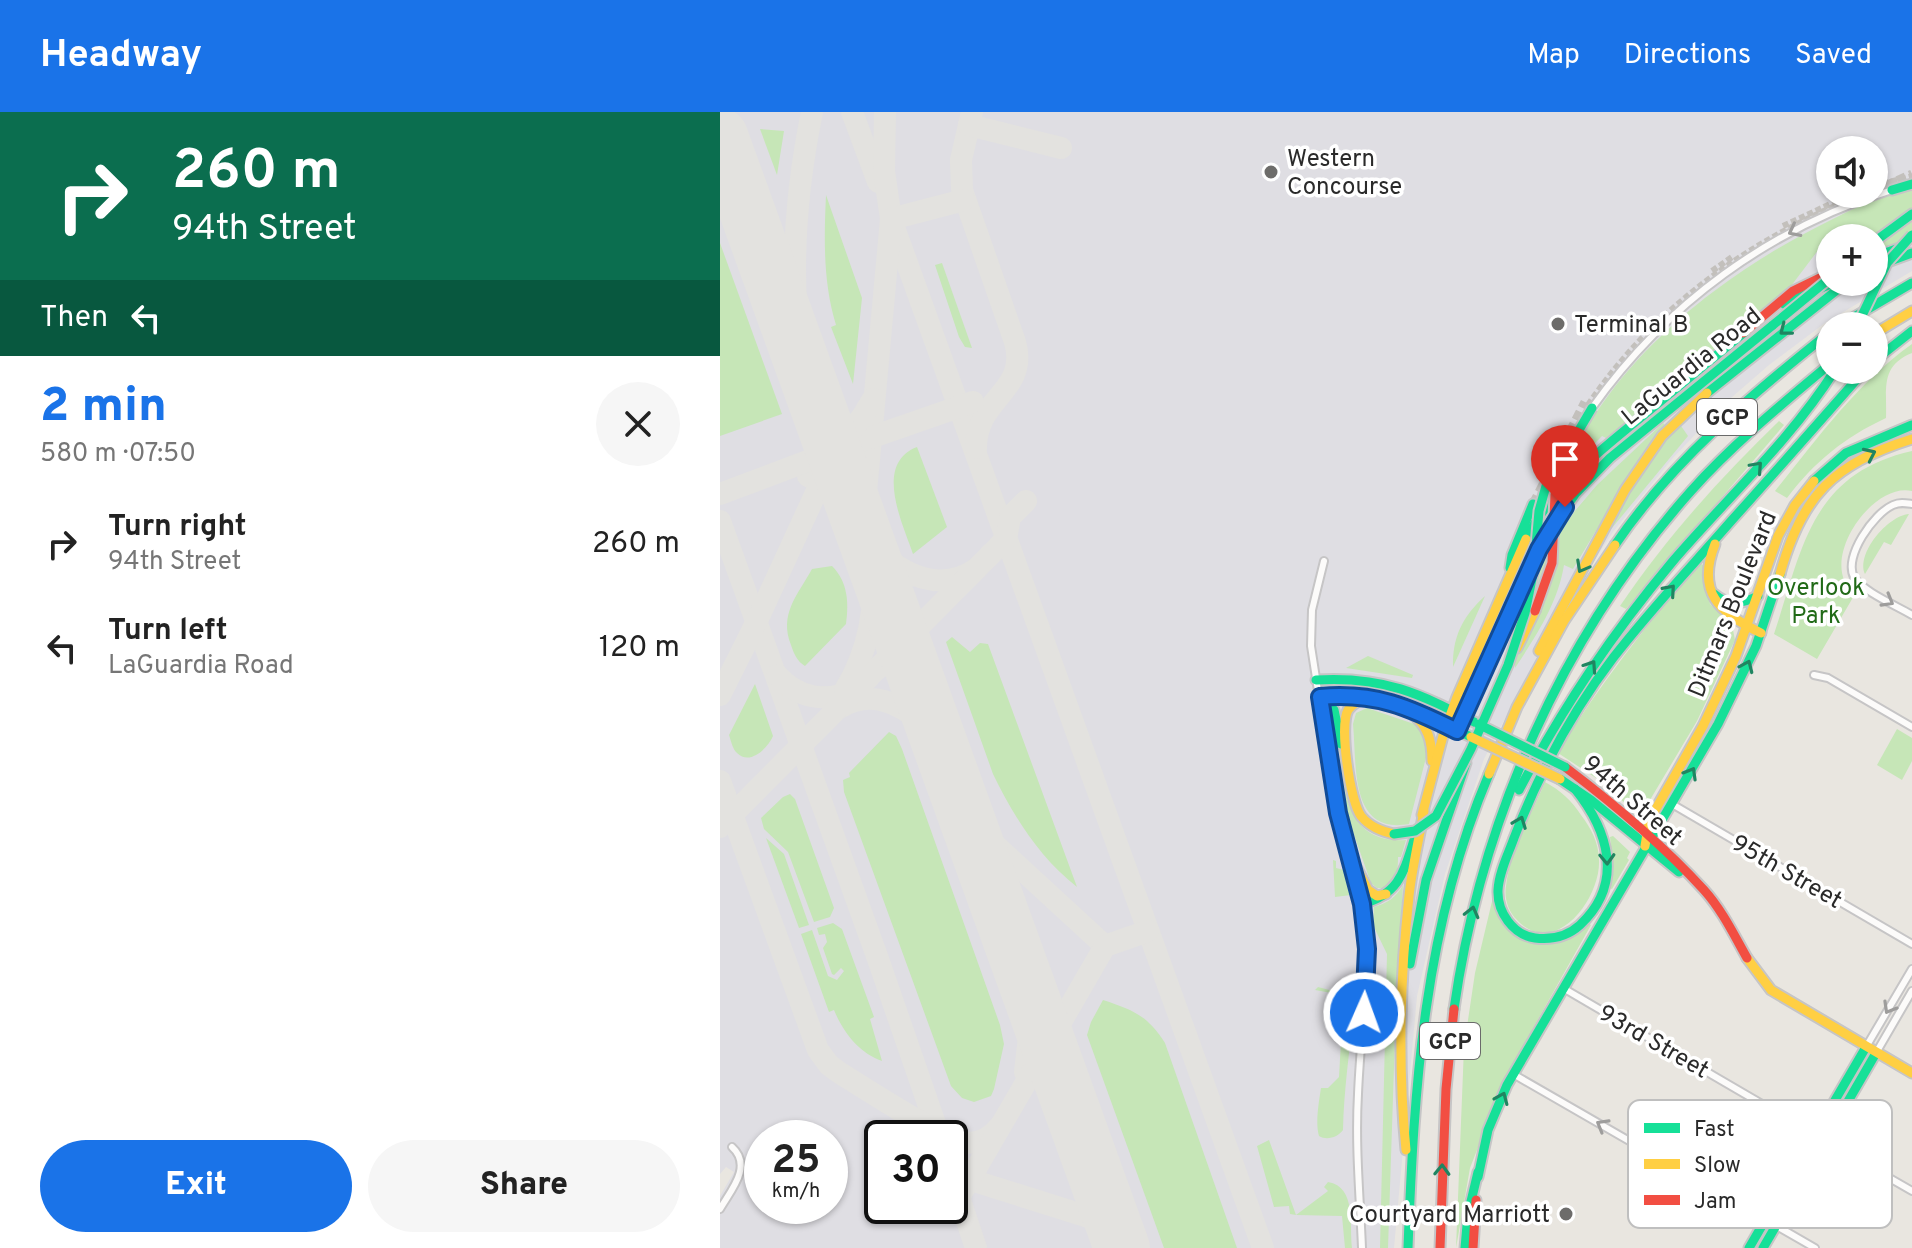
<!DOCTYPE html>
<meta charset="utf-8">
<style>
body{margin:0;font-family:Overpass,sans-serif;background:#f6f6f6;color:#222;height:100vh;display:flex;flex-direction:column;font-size:30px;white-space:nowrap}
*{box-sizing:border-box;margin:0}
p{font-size:26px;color:#767676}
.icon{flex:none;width:44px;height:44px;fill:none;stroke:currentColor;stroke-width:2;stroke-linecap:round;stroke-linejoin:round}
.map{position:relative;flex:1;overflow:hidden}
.panel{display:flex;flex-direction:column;background:#fff;width:720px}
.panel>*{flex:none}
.top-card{background:#0b6e4f;color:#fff;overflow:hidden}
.buttons{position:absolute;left:1096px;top:24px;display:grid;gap:16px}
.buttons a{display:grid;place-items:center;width:72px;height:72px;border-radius:50%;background:#fff;box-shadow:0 2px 6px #0004;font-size:40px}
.speed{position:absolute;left:24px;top:1008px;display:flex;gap:16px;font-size:40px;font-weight:700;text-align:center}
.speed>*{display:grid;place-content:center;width:104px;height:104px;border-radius:50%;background:#fff;box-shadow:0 2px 6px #0004;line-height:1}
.speed small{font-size:20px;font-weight:400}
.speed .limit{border:4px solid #111;border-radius:12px;background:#fff;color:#111}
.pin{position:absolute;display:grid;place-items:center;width:68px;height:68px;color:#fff;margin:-82px -34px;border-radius:50% 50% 50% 0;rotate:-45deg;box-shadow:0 0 8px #0007}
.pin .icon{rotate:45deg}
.me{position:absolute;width:88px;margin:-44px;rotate:2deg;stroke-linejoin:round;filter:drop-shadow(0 0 6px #0008)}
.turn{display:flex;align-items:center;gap:28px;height:168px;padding:0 40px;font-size:36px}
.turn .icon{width:104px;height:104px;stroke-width:2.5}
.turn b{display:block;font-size:56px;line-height:68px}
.then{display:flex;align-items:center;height:76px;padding:0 40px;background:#0003;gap:16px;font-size:30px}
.round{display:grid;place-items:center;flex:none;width:84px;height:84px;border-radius:42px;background:#f6f6f6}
.headline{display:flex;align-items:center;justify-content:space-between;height:136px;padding:0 40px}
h1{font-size:48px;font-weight:800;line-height:60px;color:#1a73e8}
.button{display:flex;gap:16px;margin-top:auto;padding:16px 40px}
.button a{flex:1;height:92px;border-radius:48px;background:#1a73e8;color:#fff;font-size:32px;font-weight:800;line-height:92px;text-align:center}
.button a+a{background:#f6f6f6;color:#222}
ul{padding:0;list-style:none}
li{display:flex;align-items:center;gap:24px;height:104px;padding:0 40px}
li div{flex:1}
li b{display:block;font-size:30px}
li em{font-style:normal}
header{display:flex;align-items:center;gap:48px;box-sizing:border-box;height:112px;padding:0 40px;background:#1a73e8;color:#fff}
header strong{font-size:38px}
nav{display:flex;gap:44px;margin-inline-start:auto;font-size:28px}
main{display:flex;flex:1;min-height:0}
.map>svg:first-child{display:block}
</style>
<header>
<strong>Headway</strong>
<nav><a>Map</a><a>Directions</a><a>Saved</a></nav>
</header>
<main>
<section class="panel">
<div class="top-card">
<div class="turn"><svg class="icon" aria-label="right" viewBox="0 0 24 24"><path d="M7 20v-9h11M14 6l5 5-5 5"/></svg><div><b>260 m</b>94th Street</div></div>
<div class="then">Then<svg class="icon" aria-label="left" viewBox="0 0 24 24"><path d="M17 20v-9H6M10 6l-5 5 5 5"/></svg></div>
</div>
<div class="headline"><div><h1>2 min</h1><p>580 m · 07:50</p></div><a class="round"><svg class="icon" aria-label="close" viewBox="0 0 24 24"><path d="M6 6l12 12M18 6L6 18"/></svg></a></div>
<ul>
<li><svg class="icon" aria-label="right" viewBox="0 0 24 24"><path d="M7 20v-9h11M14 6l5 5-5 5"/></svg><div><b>Turn right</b><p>94th Street</p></div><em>260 m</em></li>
<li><svg class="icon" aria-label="left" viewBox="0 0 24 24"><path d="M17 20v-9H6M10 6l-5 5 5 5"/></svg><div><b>Turn left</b><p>LaGuardia Road</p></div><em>120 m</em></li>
</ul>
<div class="button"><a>Exit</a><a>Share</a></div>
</section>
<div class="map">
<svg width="1192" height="1136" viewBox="0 0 1192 1136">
<rect width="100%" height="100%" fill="#e9e6e0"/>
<path fill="#dfdee3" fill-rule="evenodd" d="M0 0H1192V159L1105 211 1049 253 1004 292 952 347 893 420 867 459 831 518 764 647 725 762 697 884 674 1136H0V1084L14 1060 6 1055 0 1062ZM1110 38H1154V82H1110ZM1110 126H1154V170H1110ZM42 1026H110V1094H42ZM162 1026H230V1094H162Z"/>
<g fill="#c6e6b7">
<polygon points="40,17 64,19 57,63"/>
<path d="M1192 75V125L1154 139V126H1110V145L1099 137 1071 174 886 326 882 324 843 364C889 249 1000 163 1107 110 1135 96 1162 82 1192 75Z"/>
<path d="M106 83 142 186 133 272 111 215 116 213C103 170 104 128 106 83Z"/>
<polygon points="0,131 62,302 0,324"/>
<polygon points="222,151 252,236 245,235 239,225 215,153"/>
<path d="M1192 232V241C1160 254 1167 276 1166 306 1125 325 1094 350 1067 386L1055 379C1097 327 1137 271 1192 232Z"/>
<path d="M1059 309 1064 313 906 497 900 494C946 426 1000 366 1059 309Z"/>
<path d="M943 311 945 313 922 342 853 457 844 453C838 491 816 524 795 556V505L825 444 854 400 877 373Z"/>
<polygon points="959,311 968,324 892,416 890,415 928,350"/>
<path d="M197 335 227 415 193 442C183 412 153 352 197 335Z"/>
<path d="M1192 339V379C1152 369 1095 452 1135 482L1097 547 1054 522C1082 438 1090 362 1192 339Z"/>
<path d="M1189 402 1171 433 1164 430 1145 462C1136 442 1167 404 1189 402Z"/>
<path d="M979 451 983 453 990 492 1012 513 1015 528 977 609 924 698 917 702 879 668 838 641C879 572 928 512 979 451Z"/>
<path d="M112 454C128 470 129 491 126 512L85 554C77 549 74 542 71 533 59 502 77 484 92 457Z"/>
<path d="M765 484 733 555C732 525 743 504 765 484Z"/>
<path d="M232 525 250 540 260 531 268 532 357 775C319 745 294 705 273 662L226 530Z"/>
<polygon points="648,544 693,563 692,566 626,556"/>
<path d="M35 572 53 624C48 636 30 654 17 641 13 638 11 629 9 623Z"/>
<path d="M647 596 703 615 710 630 689 712C629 723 637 653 633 612L636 601Z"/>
<polygon points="1177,617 1192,626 1192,649 1182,668 1157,653"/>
<polygon points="169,620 176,624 182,637 280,913 284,932 274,977 271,984 254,990 242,986 231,974 124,680 123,668 130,665 129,661"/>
<path d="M616 625C625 672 622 732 686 728L681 745H678C678 758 677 767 664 776H657L651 771 627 703 614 628Z"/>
<path d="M825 670C840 678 852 689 861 703 871 716 879 731 879 748 881 786 835 848 797 808 788 799 784 786 786 774 790 739 811 703 825 670Z"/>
<polygon points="70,682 75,687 114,796 110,805 94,810 68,740 44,717 41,706 63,685"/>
<polygon points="893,724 910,740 907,746 909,748 892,777 889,776 893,753 890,725"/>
<polygon points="46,726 64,742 89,813 79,816"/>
<polygon points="613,748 616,749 616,756 628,759 631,783 615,785"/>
<path d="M683 773 676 895 668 1136H660L667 842 653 813 654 795C667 791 676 786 683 773Z"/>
<polygon points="774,781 811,831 835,832 868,811 871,813 785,966 750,1056 736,1136 744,935 755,861"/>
<path d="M113 811 122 817 154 905 150 907 162 949C139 941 123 920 114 898L109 900 81 822 92 818 108 864 117 868 124 859 121 856 114 863 112 862 103 836 107 830 105 822 99 823 97 816Z"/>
<path d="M598 875 635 885C631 930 624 973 623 1018 618 1025 607 1029 599 1024 595 1011 599 989 601 976H608L619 965 623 893 617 882 595 878Z"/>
<path d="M383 888C413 898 427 903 445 931L517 1136H444L367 923 371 910Z"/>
<path d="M549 1028 576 1103 608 1079 604 1075 608 1070C637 1075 629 1114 632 1136H625L622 1104 576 1103 570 1102 569 1094 554 1095 537 1034Z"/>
</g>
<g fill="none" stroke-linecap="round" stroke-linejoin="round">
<g stroke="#e3e2df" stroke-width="22">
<polyline points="132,0 158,70"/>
<polyline points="165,0 164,59 171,107 543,1136"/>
<path d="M252 0 241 48 242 78 295 230C309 280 256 285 256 336"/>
<polyline points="249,13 341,36"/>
<polyline points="0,74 17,93 35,119"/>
<path d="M244 88 171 107 143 413C144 422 149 428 155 434 181 464 222 481 256 457"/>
<path d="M82 251C69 167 75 83 92 0"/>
<polyline points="104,310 118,327 135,331 253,290"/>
<polyline points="88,364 129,381"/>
<polyline points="0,382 114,339 142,305 153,287"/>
<polyline points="0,409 158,847 220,1026"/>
<path d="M57 563C77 586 107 592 134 577"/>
<path d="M125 578C150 537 157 492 152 445"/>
<polyline points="0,583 36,511 105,361 109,335 103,309"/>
<path d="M121 595C156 574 185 597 214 617"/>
<path d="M0 669 98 938 109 953 120 961C143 975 228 1031 248 1031 262 1031 272 1024 280 1014"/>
<polyline points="233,670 257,710 273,731 385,834"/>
<polyline points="0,715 286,427 290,405 306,389"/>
<polyline points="304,864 310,916 305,960"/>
<polyline points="232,1062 394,1113"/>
<polyline points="235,1073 256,1136"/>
<polyline points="230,1090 239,1085 250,1067 385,834 428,819"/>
</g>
<polyline stroke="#e3e2df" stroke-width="56" points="0,24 402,1136"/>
<g stroke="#c3c0bc" stroke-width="6" stroke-dasharray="6 3" stroke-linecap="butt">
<polyline points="1154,74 1192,64"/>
<polyline points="1063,114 1132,82"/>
<polyline points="992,159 1012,145"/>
<path d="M868 293C935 194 1033 125 1144 82"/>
</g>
<g stroke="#c3c0bc" stroke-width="9" stroke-dasharray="9 4.5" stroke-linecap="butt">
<polyline points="1165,74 1192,62"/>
<polyline points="813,392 865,290"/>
</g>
<g stroke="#c6c5c6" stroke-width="10">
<g id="street">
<path d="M872 296C946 192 1050 116 1172 78"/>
<path d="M1192 392C1185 391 1180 390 1173 393 1154 401 1123 445 1134 465 1142 479 1177 494 1192 503"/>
<polyline points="604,449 592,498 591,534 615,688 632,747"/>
<polyline points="1094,563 1108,566 1192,615"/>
<polyline points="952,692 1192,832"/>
<path d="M636 762C655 834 641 908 638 982 635 1033 640 1085 642 1136"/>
<polyline points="843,876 1095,1023"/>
<polyline points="1146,935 1192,857"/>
<polyline points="1156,941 1192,879"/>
<polyline points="793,962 1095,1136"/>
<polyline points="1105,1029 1192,1079"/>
<path d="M0 1097C11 1078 33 1054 12 1035"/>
</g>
</g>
<g stroke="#c6c5c6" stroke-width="13">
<g id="fast">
<polyline points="1172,78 1192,72"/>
<polyline points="1154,130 1192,102"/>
<polyline points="1154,145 1182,135"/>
<polyline points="1154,155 1192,141"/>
<polyline points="1064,192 1115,170"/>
<polyline points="1119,214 1192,171"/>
<polyline points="1154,249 1192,219"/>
<polyline points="987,281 1127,170"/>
<polyline points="1094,369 1126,341 1192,313"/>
<path d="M806 427C833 374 880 339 925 302 959 274 992 247 1026 219"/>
<path d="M895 433C952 349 1031 283 1110 220"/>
<polyline points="790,456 792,443 813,392"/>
<path d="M994 482C1009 495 1021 492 1038 484"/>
<path d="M596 568C664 564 699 581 758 612"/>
<path d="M600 585C659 583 699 599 751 625"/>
<polyline points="600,585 614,598 621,632"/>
<polyline points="737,619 825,425 856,381 890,346 1053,213"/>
<polyline points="840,667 871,688 959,760"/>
<path d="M855 677C888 718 905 771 860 813 848 824 832 828 815 826 793 823 777 800 778 778 779 760 788 743 794 726 819 661 851 601 893 546 930 498 972 454 1012 408 1057 358 1101 308 1145 258"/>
<path d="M799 678C844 594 891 523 953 449 1007 386 1070 329 1115 258"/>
<path d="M642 792C680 782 684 759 695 725"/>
<polyline points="690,852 706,768 746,651"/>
<path d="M734 897C761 707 843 523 971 379 1013 332 1062 292 1110 252"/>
<polyline points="758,1065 768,1018 787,973 998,612 1036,534 1060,462"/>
<path d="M688 1136C694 973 704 815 769 662"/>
<polyline points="745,1136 748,1102 758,1060"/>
<polyline points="1029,1136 1146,935"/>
<polyline points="1043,1136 1156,941"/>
</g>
</g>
<g stroke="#c6c5c6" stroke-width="13">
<g id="slow">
<polyline points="1154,222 1192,199"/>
<path d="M995 432C976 480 999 501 1041 521"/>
<path d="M1060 462C1082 383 1114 351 1192 327"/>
<polyline points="797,536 815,499"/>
<polyline points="819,539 905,378 942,324 987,281"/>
<path d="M649 584C641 587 633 591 628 598 619 614 630 689 641 704 650 715 661 719 674 722"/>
<path d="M691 601C708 614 712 628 712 649"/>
<polyline points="769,662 797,595 844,509 895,433"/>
<polyline points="702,703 724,620 737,585 806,427"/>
<polyline points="925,734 929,709 983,614 1016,544 1058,424 1075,393 1094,369"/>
<polyline points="631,745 648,778 657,784 666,782"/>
<polyline points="1027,846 1051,878 1192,961"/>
<path d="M686 1038C678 955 680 867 689 784 692 756 699 727 704 699"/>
</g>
</g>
<g stroke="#c6c5c6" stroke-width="13">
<g id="jam">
<polyline points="1023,221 1073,179 1110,161"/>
<path d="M845 655C894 692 943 733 984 778 1002 798 1014 823 1027 846"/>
<polyline points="720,1136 726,977 734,897"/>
<polyline points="753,1136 756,1088"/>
</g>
</g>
<use href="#street" stroke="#fcfbfa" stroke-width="6"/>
<use href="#fast" stroke="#16e098" stroke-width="9"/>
<use href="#slow" stroke="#ffcf43" stroke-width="9"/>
<use href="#jam" stroke="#f24e42" stroke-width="9"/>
<g stroke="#c6c5c6" stroke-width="13" stroke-linecap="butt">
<g id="fast-bridge">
<polyline points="1053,213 1110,166"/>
<polyline points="1137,214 1167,151 1192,123"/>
<polyline points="758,612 845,655"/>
<polyline points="674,722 695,719 716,704 751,637 788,553 805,501 814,457 819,399 826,374 872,296"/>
</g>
</g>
<g stroke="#c6c5c6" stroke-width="13" stroke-linecap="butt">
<polyline id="slow-bridge" points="751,625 840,667"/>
</g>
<g stroke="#c6c5c6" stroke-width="13" stroke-linecap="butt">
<polyline id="jam-bridge" points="815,499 832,451 835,383 839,360"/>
</g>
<use href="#fast-bridge" stroke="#16e098" stroke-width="9"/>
<use href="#slow-bridge" stroke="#ffcf43" stroke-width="9"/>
<use href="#jam-bridge" stroke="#f24e42" stroke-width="9"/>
</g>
<defs><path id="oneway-chevron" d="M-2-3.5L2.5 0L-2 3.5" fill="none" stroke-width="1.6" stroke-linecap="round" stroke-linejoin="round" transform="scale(2)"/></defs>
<g stroke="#9e9d9c">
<use href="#oneway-chevron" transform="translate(1074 119) rotate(153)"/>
<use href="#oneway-chevron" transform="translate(1168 489) rotate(30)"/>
<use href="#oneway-chevron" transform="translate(1169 896) rotate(120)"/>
<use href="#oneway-chevron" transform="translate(882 1013) rotate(-150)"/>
</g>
<g stroke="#208561">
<use href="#oneway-chevron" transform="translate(1065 218) rotate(142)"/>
<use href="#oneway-chevron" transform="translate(1150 342) rotate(-25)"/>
<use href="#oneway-chevron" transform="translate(1037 355) rotate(-48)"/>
<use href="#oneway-chevron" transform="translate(862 455) rotate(119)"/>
<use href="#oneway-chevron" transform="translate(950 478) rotate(-49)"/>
<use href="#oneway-chevron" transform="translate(871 554) rotate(-56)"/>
<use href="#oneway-chevron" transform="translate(1027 554) rotate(-66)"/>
<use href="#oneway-chevron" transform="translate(971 661) rotate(-60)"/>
<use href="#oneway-chevron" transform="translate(800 710) rotate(-69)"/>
<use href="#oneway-chevron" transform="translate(887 747) rotate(88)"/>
<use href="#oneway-chevron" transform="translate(752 800) rotate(-76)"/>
<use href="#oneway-chevron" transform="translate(782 986) rotate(-67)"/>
<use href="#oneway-chevron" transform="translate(722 1058) rotate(-88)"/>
</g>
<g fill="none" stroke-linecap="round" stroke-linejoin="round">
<g stroke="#114b97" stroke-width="20">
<path id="route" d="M644 901 647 837 642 792 618 701 600 585C655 580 689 595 737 619L819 437 845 395"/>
</g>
<use href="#route" stroke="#1a73e8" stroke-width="14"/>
</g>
<g fill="#6d6c6a" stroke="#fff" stroke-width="3">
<circle cx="551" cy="60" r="8"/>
<circle cx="838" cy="212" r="8"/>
<circle cx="846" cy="1102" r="8"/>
</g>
<g text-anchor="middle" stroke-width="7" stroke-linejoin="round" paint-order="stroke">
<g fill="#fff" stroke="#6a6a6a" stroke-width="2">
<rect x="977" y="287" width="60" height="36" rx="6"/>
<rect x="700" y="911" width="60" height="36" rx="6"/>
</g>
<g font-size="22" font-weight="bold" fill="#2a2a2a">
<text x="1007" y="313">GCP</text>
<text x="730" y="937">GCP</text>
</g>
<g font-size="24" fill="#2a2a2a" stroke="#fff" text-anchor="start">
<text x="567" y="54">Western<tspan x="567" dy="28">Concourse</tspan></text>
<text x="854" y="220">Terminal B</text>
<text x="830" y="1110" text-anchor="end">Courtyard Marriott</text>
</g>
<g font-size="24" fill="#2a2a2a" stroke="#fff">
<text transform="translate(971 254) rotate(-39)" y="8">LaGuardia Road</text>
<text transform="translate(1012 492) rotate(-68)" y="8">Ditmars Boulevard</text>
<text transform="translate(913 688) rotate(41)" y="8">94th Street</text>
<text transform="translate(1067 759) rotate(30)" y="8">95th Street</text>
<text transform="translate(934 929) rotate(30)" y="8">93rd Street</text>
</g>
<g font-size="24" fill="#216a17" stroke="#fff">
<text x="1096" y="483">Overlook<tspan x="1096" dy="28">Park</tspan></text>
</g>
</g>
<rect x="908" y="988" width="264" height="128" rx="12" fill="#fff" stroke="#bfbfbf" stroke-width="2"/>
<rect x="924" y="1011" width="36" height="10" fill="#16e098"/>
<rect x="924" y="1047" width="36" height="10" fill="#ffcf43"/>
<rect x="924" y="1083" width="36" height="10" fill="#f24e42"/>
<g font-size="22" fill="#2a2a2a">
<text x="974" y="1024">Fast</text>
<text x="974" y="1060">Slow</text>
<text x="974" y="1096">Jam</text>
</g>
</svg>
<div class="buttons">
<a><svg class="icon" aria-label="sound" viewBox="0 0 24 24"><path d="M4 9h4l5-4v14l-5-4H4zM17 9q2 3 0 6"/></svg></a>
<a>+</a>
<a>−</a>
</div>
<div class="speed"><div>25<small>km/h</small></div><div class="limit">30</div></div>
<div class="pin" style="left:845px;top:395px;background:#d93025"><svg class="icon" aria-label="arrive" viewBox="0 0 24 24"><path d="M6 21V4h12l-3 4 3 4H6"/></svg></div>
<svg class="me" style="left:644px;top:901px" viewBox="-20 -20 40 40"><circle r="17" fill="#1a73e8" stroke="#fff" stroke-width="3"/><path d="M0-11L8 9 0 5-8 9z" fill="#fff"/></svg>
</div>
</main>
